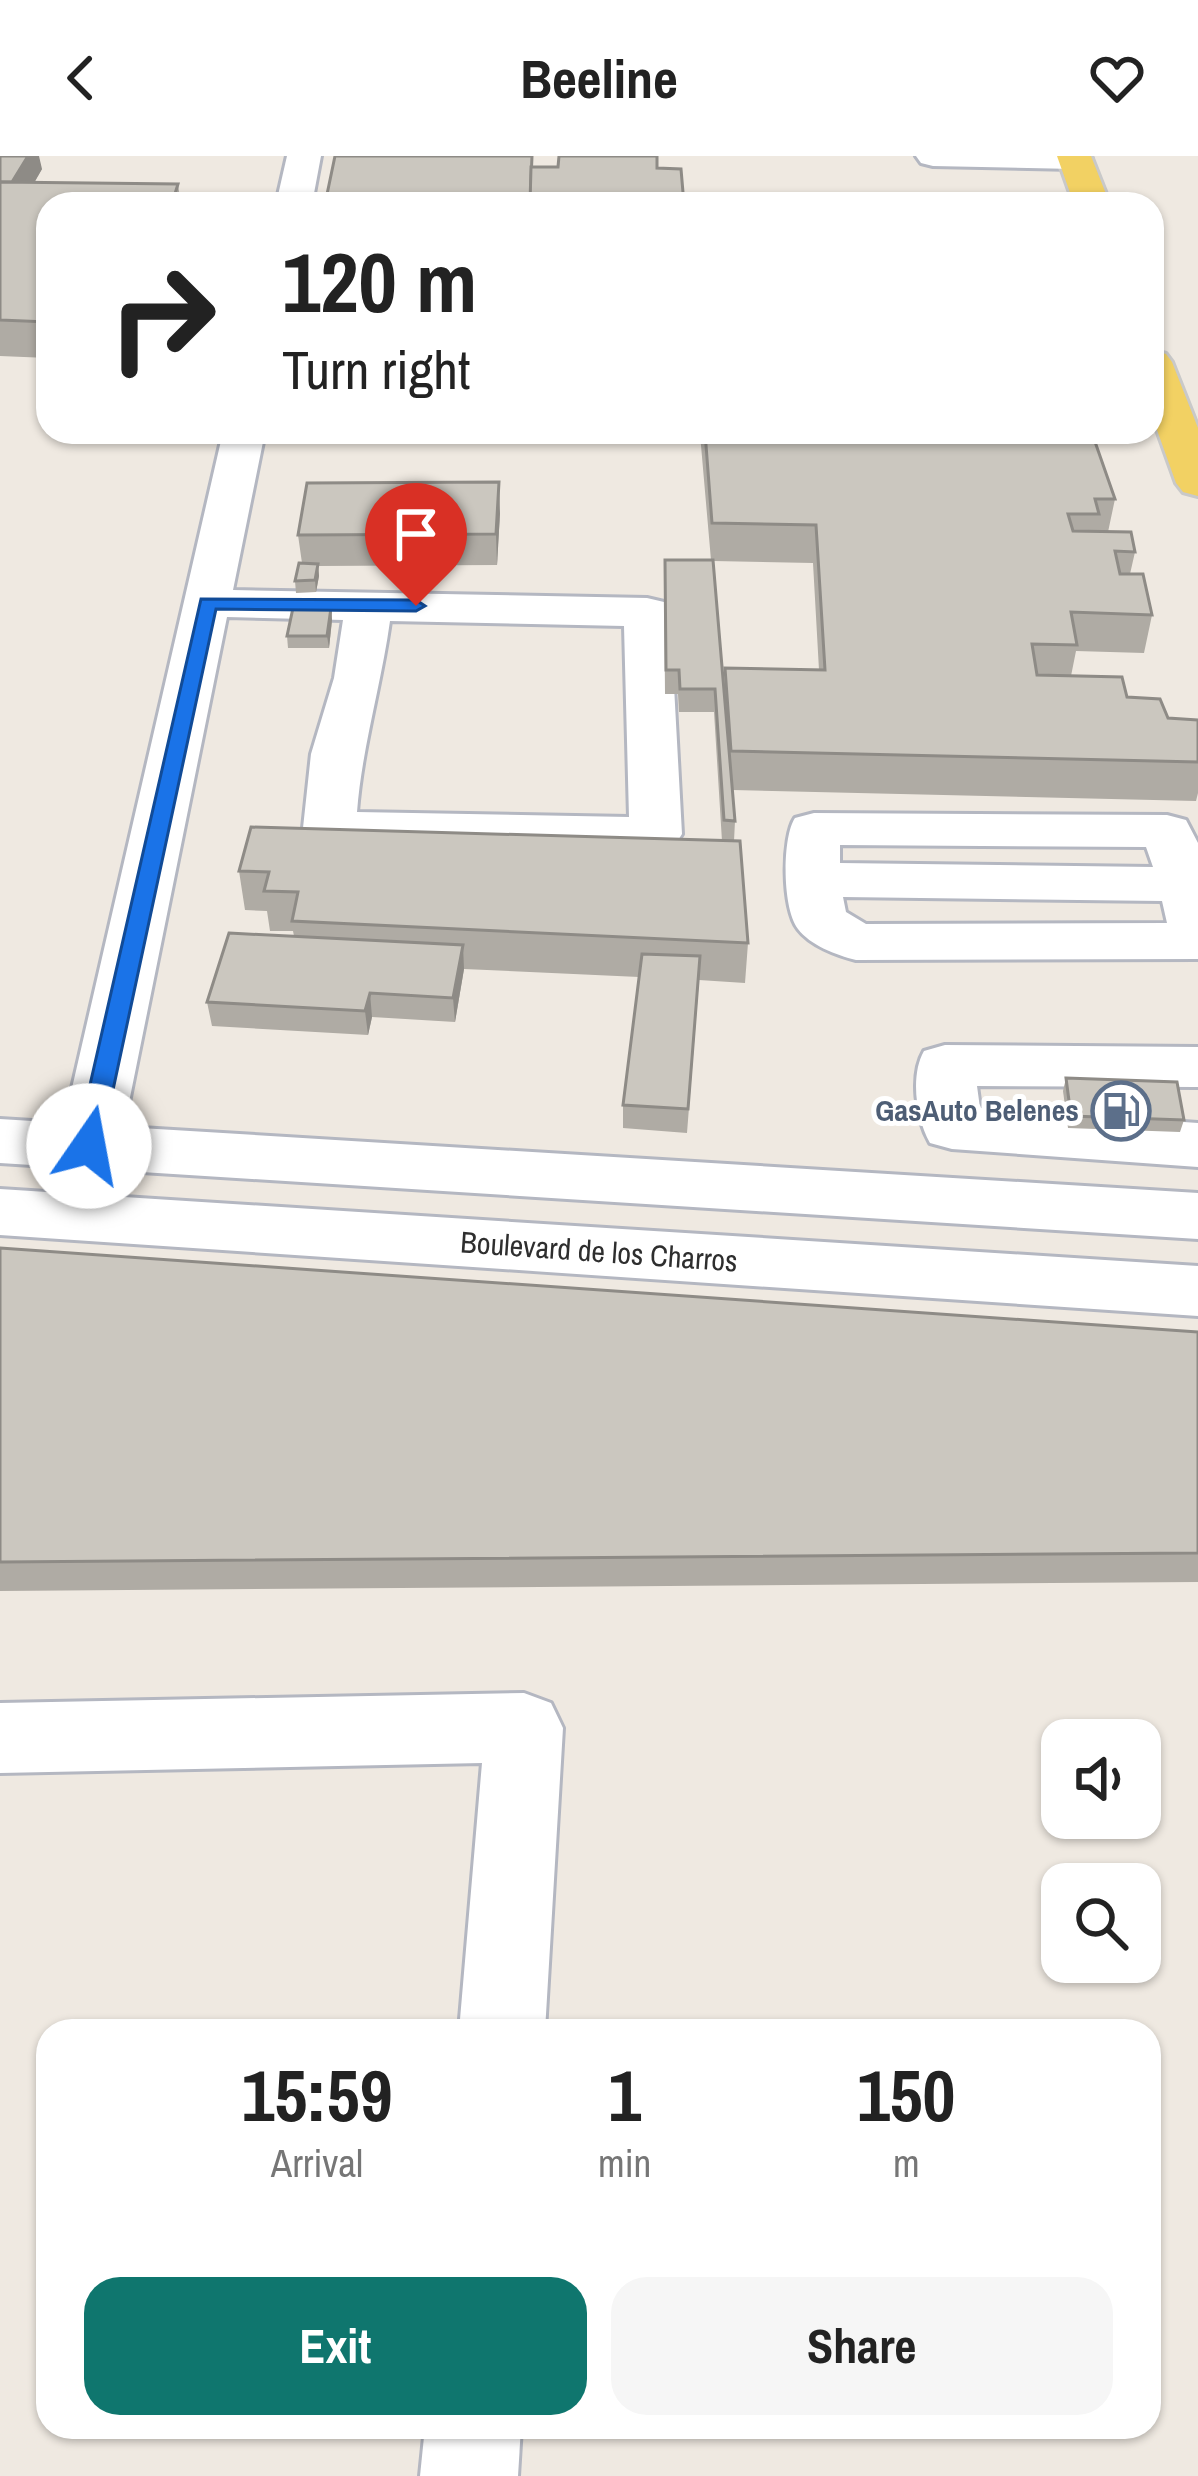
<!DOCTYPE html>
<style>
body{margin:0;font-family:"Archivo Narrow",sans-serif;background:#f6f6f6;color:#222;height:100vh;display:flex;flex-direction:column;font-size:45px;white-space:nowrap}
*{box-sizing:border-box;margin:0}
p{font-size:39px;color:#767676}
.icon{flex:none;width:66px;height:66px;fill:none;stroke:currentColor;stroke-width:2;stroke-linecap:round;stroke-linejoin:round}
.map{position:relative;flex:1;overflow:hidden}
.drawer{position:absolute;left:36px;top:1863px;width:1125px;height:420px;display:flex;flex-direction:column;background:#fff;border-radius:36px;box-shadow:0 3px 9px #0004}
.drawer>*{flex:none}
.guide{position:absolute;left:36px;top:36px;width:1128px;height:252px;border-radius:36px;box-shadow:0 3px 9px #0004;background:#fff;color:#222;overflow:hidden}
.fabs{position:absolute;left:1041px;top:1563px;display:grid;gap:24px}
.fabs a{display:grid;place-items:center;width:120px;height:120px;border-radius:24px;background:#fff;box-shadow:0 3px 9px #0004;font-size:60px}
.pin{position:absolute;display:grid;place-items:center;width:102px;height:102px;color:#fff;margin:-123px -51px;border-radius:50% 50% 50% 0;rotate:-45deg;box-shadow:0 0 12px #0007}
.pin .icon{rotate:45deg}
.me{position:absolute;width:132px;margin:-66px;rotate:12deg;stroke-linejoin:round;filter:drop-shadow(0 0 9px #0008)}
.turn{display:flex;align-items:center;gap:42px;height:252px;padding:0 48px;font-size:54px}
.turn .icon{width:156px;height:156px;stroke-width:2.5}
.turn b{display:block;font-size:84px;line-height:102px}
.eta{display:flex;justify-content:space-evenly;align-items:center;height:204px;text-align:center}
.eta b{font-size:72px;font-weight:800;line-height:84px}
.action{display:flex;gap:24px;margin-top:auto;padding:24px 48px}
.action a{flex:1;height:138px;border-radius:36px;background:#0f766e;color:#fff;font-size:48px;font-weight:800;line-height:138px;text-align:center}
.action a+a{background:#f6f6f6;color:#222}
header{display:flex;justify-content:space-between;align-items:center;height:156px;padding:0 48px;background:#fff;font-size:54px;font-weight:800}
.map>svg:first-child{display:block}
</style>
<header><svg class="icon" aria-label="back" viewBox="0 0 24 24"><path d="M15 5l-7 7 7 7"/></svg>Beeline<svg class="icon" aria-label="heart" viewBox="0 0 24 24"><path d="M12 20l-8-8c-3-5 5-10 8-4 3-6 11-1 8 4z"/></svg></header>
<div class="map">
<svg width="1198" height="2320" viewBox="0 0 1198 2320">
<rect width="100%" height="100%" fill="#efe9e1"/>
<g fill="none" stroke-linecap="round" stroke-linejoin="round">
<g stroke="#b4b7c1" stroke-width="6">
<g id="minor">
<polygon points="287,0 321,0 312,48 276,48"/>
<polygon points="916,0 1090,0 1092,3 1087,10 1075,13 933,10 921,7"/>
<path d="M223 276H265L233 434 647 442 664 446 670 456 682 678 675 689 656 694 329 688 310 683 303 672 311 598 334 522 343 464 227 461 124 971 1198 1037V1083L0 1007V963L64 967ZM390 465 624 470 629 661 357 656C362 591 381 530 390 465Z"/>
<path d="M814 657 1167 659 1186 664 1198 687V803L856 804C836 799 810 789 798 773 782 753 782 681 795 662ZM840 689 1146 691 1153 711 840 707ZM843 741 1162 745 1167 767 866 768 846 756Z"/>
<path d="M945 889 1198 891V931L977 930 980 952 1198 967V1011L952 993 930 987C916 963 910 919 924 895Z"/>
<polygon points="0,1033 1198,1110 1198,1160 0,1079"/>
<polygon points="524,1537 551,1547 563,1572 545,1875 459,1875 482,1607 0,1617 0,1547"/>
<polygon points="425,2271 521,2271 518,2320 420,2320"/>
</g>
</g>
<g stroke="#c9c9c9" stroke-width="6">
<g id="major">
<polygon points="1057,0 1091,0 1110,48 1074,48"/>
<polygon points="1152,194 1166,198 1172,206 1198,272 1198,340 1183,336 1176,327 1152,260"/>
</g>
</g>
<use href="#minor" fill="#fff" fill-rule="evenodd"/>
<use href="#major" fill="#f2d163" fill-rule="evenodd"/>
</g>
<g fill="#afaba4" fill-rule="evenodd">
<polygon points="0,0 42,13 34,27 178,28 180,42 48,48 48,202 0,200"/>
<path d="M514 276H1073L1115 343 1108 376 1135 396 1130 418 1152 459 1144 497 1076 495 1071 520 1127 541 1168 562 1198 564V637L1196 645 733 634 735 665 734 685 748 787 745 827 699 824 687 977 623 972V949L639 821 464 813 455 866 372 861 368 879 212 870 207 846 294 780 293 775H270L267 755 245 754 239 715 722 685 714 556H679L678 538H665L664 427 711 404 700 278V281ZM713 405 813 407 819 514 725 512 724 529Z"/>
<polygon points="500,357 497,409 318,410 319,420 316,436 296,437 295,425 302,407 298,379"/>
<polygon points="331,452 332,464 329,492 288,492 287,480"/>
<polygon points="1066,922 1184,964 1180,976 1068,972 1063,935"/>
<polygon points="0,1092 1198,1176 1198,1426 0,1435"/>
</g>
<g fill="#8e8b86">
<polygon points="28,0 39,0 42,13 15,60 9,32"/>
<polygon points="499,326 500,357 497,409 496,378"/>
<polygon points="318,408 319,420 316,436 315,424"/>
<polygon points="331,452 332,464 329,492 327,480"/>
<polygon points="463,789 464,813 455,866 453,842"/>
<polygon points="370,837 372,861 368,879 365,855"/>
</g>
<g fill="#cbc7bf" stroke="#8e8b86" stroke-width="3">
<polygon points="0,0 28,0 12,26 0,26"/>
<polygon points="335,0 532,0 530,48 325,48"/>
<polygon points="559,0 657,0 657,12 681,13 684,48 530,48 531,11 558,11"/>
<polygon points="0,26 178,28 174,41 204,45 203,48 48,48 48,166 0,164"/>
<polygon points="705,276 1073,276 1074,280 1093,280 1115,343 1095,343 1099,358 1068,358 1073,375 1131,376 1135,396 1115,395 1120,418 1143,418 1152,459 1071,456 1077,489 1032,488 1037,519 1122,521 1127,541 1160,543 1168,562 1198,564 1198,606 731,595 725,512 825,514 816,369 712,367"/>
<polygon points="499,326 496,378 298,379 307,327"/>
<polygon points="665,404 713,404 735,665 724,664 715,533 680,533 679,514 666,514"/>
<polygon points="299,407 318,408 315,424 295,425"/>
<polygon points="293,452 331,452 327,480 287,480"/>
<polygon points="251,671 740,685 748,787 292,765 298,736 264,735 269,716 239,715"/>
<polygon points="229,777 463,789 453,842 370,837 365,855 207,846"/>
<polygon points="642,798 700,800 688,953 623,949"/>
<polygon points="1066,922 1177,926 1184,964 1071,960"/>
<polygon points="0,1092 1198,1176 1198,1397 0,1406"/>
</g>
<polygon fill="#1a73e8" stroke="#114b97" stroke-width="3" points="201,443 416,444 425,450 416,455 216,453 101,990 89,999 76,990"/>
<defs>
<g id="fuel-ring" transform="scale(3)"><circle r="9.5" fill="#fff" stroke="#5c6f8a" stroke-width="1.5"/><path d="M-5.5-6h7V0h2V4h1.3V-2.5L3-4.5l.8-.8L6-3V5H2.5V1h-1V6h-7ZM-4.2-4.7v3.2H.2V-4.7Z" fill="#5c6f8a"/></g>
</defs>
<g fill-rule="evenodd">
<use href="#fuel-ring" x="1121" y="955"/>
</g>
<g text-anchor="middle" stroke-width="10" stroke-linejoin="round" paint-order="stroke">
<g font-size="30" font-weight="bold" fill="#4e5e75" stroke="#fff" text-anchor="end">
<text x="1079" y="965">GasAuto Belenes</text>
</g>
<g font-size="30" fill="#2e2e2e" stroke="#fff">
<text transform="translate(599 1096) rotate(4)" y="10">Boulevard de los Charros</text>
</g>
</g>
</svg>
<div class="fabs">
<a><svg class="icon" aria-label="sound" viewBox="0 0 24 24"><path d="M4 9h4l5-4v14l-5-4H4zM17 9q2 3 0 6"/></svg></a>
<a><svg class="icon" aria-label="search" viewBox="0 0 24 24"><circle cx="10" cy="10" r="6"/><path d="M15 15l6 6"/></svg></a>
</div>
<div class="pin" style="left:416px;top:450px;background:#d93025"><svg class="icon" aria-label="arrive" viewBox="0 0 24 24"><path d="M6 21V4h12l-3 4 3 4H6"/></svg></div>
<svg class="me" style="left:89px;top:990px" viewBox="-20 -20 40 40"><circle r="19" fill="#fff"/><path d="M0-13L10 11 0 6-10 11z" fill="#1a73e8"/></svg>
<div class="guide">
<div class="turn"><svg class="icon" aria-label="right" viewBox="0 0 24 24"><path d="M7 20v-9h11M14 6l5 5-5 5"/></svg><div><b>120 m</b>Turn right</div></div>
</div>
<section class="drawer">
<div class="eta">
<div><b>15:59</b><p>Arrival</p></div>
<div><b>1</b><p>min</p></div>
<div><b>150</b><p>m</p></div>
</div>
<div class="action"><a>Exit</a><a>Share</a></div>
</section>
</div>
